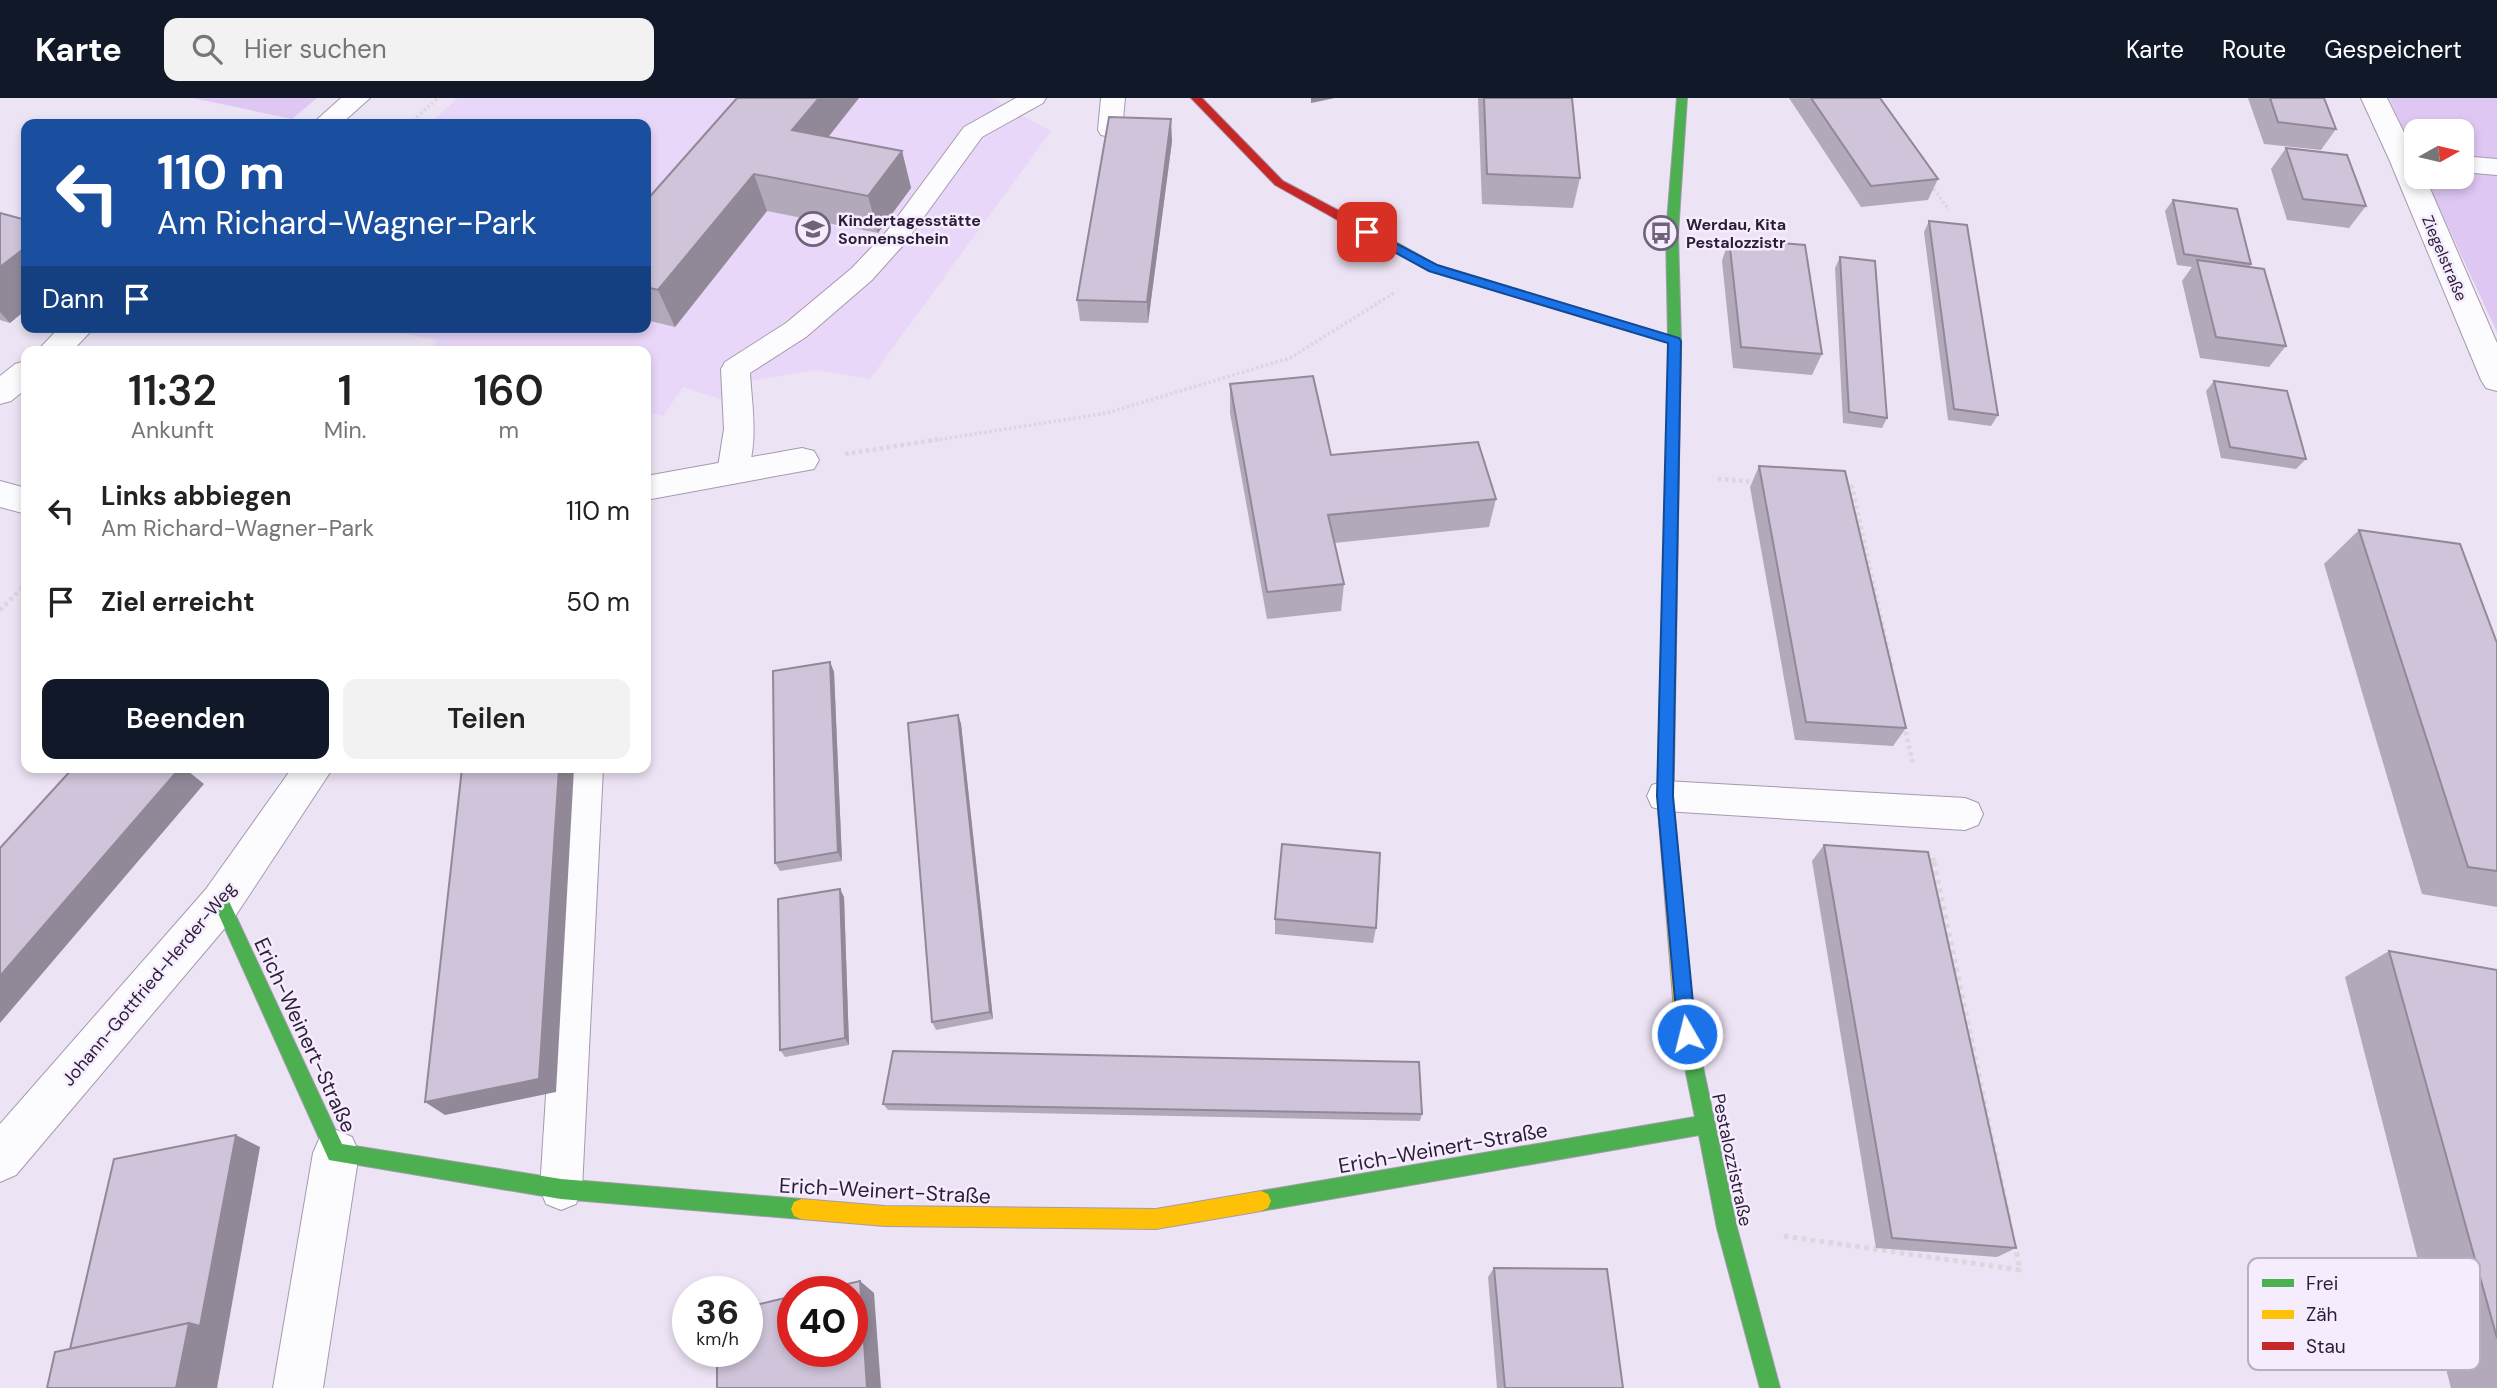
<!DOCTYPE html>
<html lang="de">
<meta charset="utf-8">
<style>
body{margin:0;font-family:"DM Sans",sans-serif;background:#f2f2f2;color:#222;height:100vh;display:flex;flex-direction:column;font-size:26px;white-space:nowrap}
*{box-sizing:border-box;margin:0}
p{font-size:23px;color:#767676}
.icon{flex:none;width:38px;height:38px;fill:none;stroke:currentColor;stroke-width:2;stroke-linecap:round;stroke-linejoin:round}
.map{position:relative;flex:1;overflow:hidden}
.drawer{position:absolute;left:21px;top:248px;width:630px;height:427px;display:flex;flex-direction:column;background:#fff;border-radius:14px;box-shadow:0 4px 10px #0003}
.drawer>*{flex:none}
.guide{position:absolute;left:21px;top:21px;width:630px;height:214px;border-radius:14px;box-shadow:0 4px 10px #0003;background:#1a4fa0;color:#fff;overflow:hidden}
.needle{width:46px;rotate:82deg}
.tools{position:absolute;left:2404px;top:21px;display:grid;gap:14px}
.tools a{display:grid;place-items:center;width:70px;height:70px;border-radius:14px;background:#fff;box-shadow:0 4px 10px #0003;font-size:35px}
.speed{position:absolute;left:672px;top:1178px;display:flex;gap:14px;font-size:35px;font-weight:700;text-align:center}
.speed>*{display:grid;place-content:center;width:91px;height:91px;border-radius:50%;background:#fff;box-shadow:0 4px 10px #0003;line-height:1}
.speed small{font-size:18px;font-weight:400}
.speed .limit{border:10px solid #d22;background:#fff;color:#111}
.pin{position:absolute;display:grid;place-items:center;width:60px;height:60px;color:#fff;margin:-30px;border-radius:14px;box-shadow:0 4px 10px #0006}
.me{position:absolute;width:77px;margin:-38px;rotate:352deg;stroke-linejoin:round;filter:drop-shadow(0 0 5px #0008)}
.turn{display:flex;align-items:center;gap:24px;height:147px;padding:0 21px;font-size:32px}
.turn .icon{width:91px;height:91px;stroke-width:2.5}
.turn b{display:block;font-size:49px;line-height:60px}
.then{display:flex;align-items:center;height:66px;padding:0 21px;background:#0003;gap:14px;font-size:26px}
.eta{display:flex;justify-content:space-evenly;align-items:center;height:119px;text-align:center}
.eta b{font-size:42px;font-weight:600;line-height:49px}
.primary-button{display:flex;gap:14px;margin-top:auto;padding:14px 21px}
.primary-button a{flex:1;height:80px;border-radius:14px;background:#111827;color:#fff;font-size:28px;font-weight:600;line-height:80px;text-align:center}
.primary-button a+a{background:#f2f2f2;color:#222}
ul{padding:0;list-style:none}
li{display:flex;align-items:center;gap:21px;height:91px;padding:0 21px}
li div{flex:1}
li b{display:block;font-size:26px}
li em{font-style:normal}
header{display:flex;align-items:center;gap:42px;box-sizing:border-box;height:98px;padding:0 35px;background:#111827;color:#fff}
header strong{font-size:33px}
nav{display:flex;gap:38px;margin-inline-start:auto;font-size:24px}
.search{width:490px;height:63px;background:#f2f2f2;display:flex;align-items:center;gap:18px;box-sizing:border-box;padding:0 24px;border-radius:14px;color:#767676;font-size:26px}
.map>svg:first-child{display:block}
</style>
<header>
<strong>Karte</strong>
<div class="search"><svg class="icon" aria-label="search" viewBox="0 0 24 24"><circle cx="10" cy="10" r="6"/><path d="M15 15l6 6"/></svg>Hier suchen</div>
<nav><a>Karte</a><a>Route</a><a>Gespeichert</a></nav>
</header>
<div class="map">
<svg width="2497" height="1290" viewBox="0 0 2497 1290">
<rect width="100%" height="100%" fill="#ece3f4"/>
<polygon fill="#e9d7fa" points="458,0 991,0 1051,33 870,281 817,272 737,285 720,301 683,289 663,318 646,314 646,254 429,254 437,242 371,229 646,229 646,26 429,26"/>
<g fill="#dec7f2">
<polygon points="193,0 317,0 292,21"/>
<polygon points="2389,0 2497,0 2497,234 2425,79 2462,79 2462,33 2417,33 2417,61"/>
</g>
<g fill="none" stroke-linecap="round" stroke-linejoin="round">
<g stroke="#a59aae" stroke-width="2">
<g id="lane">
<path d="M1016 0H1046L1043 5 982 39 905 145 872 182 806 239 750 275C752 309 760 352 743 383L732 386 721 383 717 375 724 331 721 271 725 264 786 225 852 170 887 133 964 29Z"/>
<polygon points="1101,0 1125,0 1122,32 1119,37 1110,39 1101,37 1098,32"/>
<polygon points="2462,58 2497,61 2497,77 2462,74"/>
<polygon points="567,670 603,670 582,1091 576,1106 561,1112 546,1106 540,1091"/>
<polygon points="1665,683 1965,700 1978,705 1983,716 1978,727 1965,732 1665,713 1652,709 1647,698 1652,687"/>
</g>
</g>
<g stroke="#a59aae" stroke-width="2">
<g id="street">
<polygon points="341,0 370,0 341,26 312,26"/>
<polygon points="2361,0 2387,0 2417,61 2417,79 2425,79 2497,245 2497,293 2486,290 2481,282 2389,61"/>
<polygon points="60,229 95,229 71,254 36,254"/>
<polygon points="26,263 26,291 11,303 0,306 0,278 15,266"/>
<polygon points="802,350 814,353 819,362 814,371 646,402 646,378"/>
<polygon points="0,383 26,390 26,416 0,409"/>
<polygon points="292,670 333,670 236,817 16,1077 0,1084 0,1026 206,791"/>
<polygon points="336,1032 352,1039 359,1055 323,1290 273,1290 313,1055 320,1039"/>
</g>
</g>
<g stroke="#a59aae" stroke-width="2">
<g id="fast">
<polygon points="1677,0 1687,0 1678,136 1681,243 1674,670 1672,675 1666,677 1660,675 1658,670 1669,245 1429,173 1339,121 1341,118 1349,118 1437,167 1668,237 1666,136"/>
<polygon points="221,796 227,799 342,1046 561,1081 801,1101 808,1104 811,1111 808,1118 801,1121 561,1101 329,1062 213,804 215,799"/>
<polygon points="1690,941 1696,944 1699,950 1737,1130 1780,1290 1760,1290 1717,1130 1699,1037 1261,1113 1254,1110 1251,1103 1254,1096 1261,1093 1695,1019 1681,950 1684,944"/>
</g>
</g>
<g stroke="#a59aae" stroke-width="2">
<g id="slow">
<polygon points="1666,663 1672,665 1674,670 1673,698 1692,913 1699,950 1696,956 1690,959 1684,956 1674,913 1657,698 1660,665"/>
<polygon points="1261,1093 1268,1096 1271,1103 1268,1110 1261,1113 1156,1131 885,1128 801,1121 794,1118 791,1111 794,1104 801,1101 885,1108 1156,1111"/>
</g>
</g>
<g stroke="#a59aae" stroke-width="2">
<polygon id="jam" points="1191,0 1202,0 1283,83 1349,118 1349,124 1341,124 1275,87"/>
</g>
<g stroke="#dad7dd" stroke-width="3.5" stroke-dasharray="2.5 2.5" stroke-linecap="butt">
<polyline points="409,26 438,0"/>
<polyline points="1931,87 1949,112"/>
<polyline points="930,343 1107,315 1290,260 1394,195"/>
</g>
<g stroke="#dad7dd" stroke-width="4.5" stroke-dasharray="3.5 3.5" stroke-linecap="butt">
<polyline points="845,356 941,341"/>
<polyline points="1718,381 1758,384"/>
<polyline points="1843,389 1852,389 1892,570"/>
<polyline points="0,512 26,486"/>
<polyline points="1904,627 1913,666"/>
<polyline points="1933,760 1934,766"/>
</g>
<g stroke="#dad7dd" stroke-width="5" stroke-dasharray="4.5 4.5" stroke-linecap="butt">
<polyline points="1934,764 2010,1125"/>
<polyline points="1784,1138 2020,1172 2015,1147"/>
</g>
<use href="#lane" fill="#fcfbfd" fill-rule="evenodd"/>
<use href="#street" fill="#fcfbfd" fill-rule="evenodd"/>
<use href="#fast" fill="#4caf50" fill-rule="evenodd"/>
<use href="#slow" fill="#ffc107" fill-rule="evenodd"/>
<use href="#jam" fill="#c62828" fill-rule="evenodd"/>
</g>
<g fill="#b2a9bb">
<polygon points="1478,0 1572,0 1580,80 1573,110 1482,106"/>
<polygon points="1789,0 1880,0 1938,81 1928,102 1861,109"/>
<polygon points="2248,0 2324,0 2336,31 2321,52 2264,46"/>
<polygon points="828,39 902,53 911,90 878,135 767,113 675,229 646,222 646,103"/>
<polygon points="1172,43 1148,225 1080,223 1077,202"/>
<polygon points="2286,50 2366,108 2349,130 2287,122 2271,71"/>
<polygon points="2173,102 2251,166 2249,169 2286,248 2269,269 2200,260 2182,183 2192,169 2177,167 2165,113"/>
<polygon points="0,115 10,225 0,222"/>
<polygon points="1929,123 1998,317 1991,328 1948,322 1924,134"/>
<polygon points="1729,141 1822,256 1812,277 1733,270 1722,163"/>
<polygon points="1840,159 1887,320 1882,330 1843,325 1835,170"/>
<polygon points="2214,283 2306,361 2296,371 2221,360 2206,293"/>
<polygon points="1230,286 1331,357 1496,401 1489,429 1334,445 1344,486 1341,513 1267,521 1230,315"/>
<polygon points="1759,368 1906,630 1893,648 1795,642 1750,389"/>
<polygon points="2359,432 2497,545 2497,809 2422,796 2324,466"/>
<polygon points="830,564 834,574 842,763 780,773 775,765"/>
<polygon points="958,617 961,626 993,921 936,932 932,924"/>
<polygon points="1824,747 2016,1150 1997,1159 1876,1150 1812,763"/>
<polygon points="844,799 849,947 785,959 780,952"/>
<polygon points="1275,821 1376,830 1373,845 1275,836"/>
<polygon points="2389,853 2497,872 2497,1290 2451,1290 2345,879"/>
<polygon points="883,1006 1422,1016 1420,1023 888,1012"/>
<polygon points="1494,1170 1623,1290 1497,1290 1488,1179"/>
</g>
<g fill="#918998">
<polygon points="819,0 859,0 804,70 792,32"/>
<polygon points="1311,0 1335,0 1311,5"/>
<polygon points="1171,21 1172,43 1148,225 1147,204"/>
<polygon points="902,53 911,90 878,135 868,98"/>
<polygon points="754,76 767,113 675,229 658,192"/>
<polygon points="26,149 26,212 10,225 0,214 0,169"/>
<polygon points="830,564 834,574 842,763 838,754"/>
<polygon points="958,617 961,626 993,921 990,914"/>
<polygon points="180,670 184,670 204,686 0,925 0,878"/>
<polygon points="559,670 574,670 556,994 445,1017 425,1004"/>
<polygon points="840,791 844,799 849,947 845,940"/>
<polygon points="236,1037 260,1049 217,1290 176,1290 189,1225"/>
<polygon points="860,1183 874,1195 881,1290 867,1290"/>
</g>
<g fill="#cfc4d9" stroke="#918998" stroke-width="2">
<polygon points="737,0 819,0 792,32 902,53 868,98 754,76 658,192 646,189 646,103"/>
<polygon points="1484,0 1572,0 1580,80 1487,76"/>
<polygon points="1811,0 1880,0 1938,81 1871,88"/>
<polygon points="2270,0 2324,0 2336,31 2278,24"/>
<polygon points="1109,19 1171,21 1147,204 1077,202"/>
<polygon points="2286,50 2347,57 2366,108 2303,101"/>
<polygon points="2173,102 2237,111 2251,166 2184,156"/>
<polygon points="0,115 26,122 26,149 0,169"/>
<polygon points="1929,123 1967,127 1998,317 1954,311"/>
<polygon points="1729,141 1805,147 1822,256 1741,249"/>
<polygon points="1840,159 1875,163 1887,320 1849,314"/>
<polygon points="2197,162 2264,171 2286,248 2216,239"/>
<polygon points="1313,278 1331,357 1478,344 1496,401 1328,417 1344,486 1267,494 1230,286"/>
<polygon points="2214,283 2287,293 2306,361 2230,349"/>
<polygon points="1759,368 1845,373 1906,630 1806,624"/>
<polygon points="2359,432 2460,446 2497,545 2497,773 2468,769"/>
<polygon points="830,564 838,754 775,765 773,573"/>
<polygon points="958,617 990,914 932,924 908,625"/>
<polygon points="73,670 180,670 0,878 0,750"/>
<polygon points="462,670 559,670 539,981 425,1004"/>
<polygon points="1282,746 1380,755 1376,830 1275,821"/>
<polygon points="1824,747 1928,754 2016,1150 1892,1140"/>
<polygon points="840,791 845,940 780,952 778,801"/>
<polygon points="2389,853 2497,872 2497,1240"/>
<polygon points="893,953 1419,964 1422,1016 883,1006"/>
<polygon points="236,1037 200,1228 189,1225 70,1251 114,1061"/>
<polygon points="1494,1170 1607,1171 1623,1290 1505,1290"/>
<polygon points="860,1183 867,1290 717,1290 717,1253 747,1253 747,1209 793,1198 793,1253 852,1253 852,1194 814,1194"/>
<polygon points="189,1225 176,1290 47,1290 55,1254"/>
</g>
<polygon fill="#1a73e8" stroke="#114b97" stroke-width="2" points="1367,130 1437,167 1679,240 1681,243 1673,698 1696,936 1694,942 1687,945 1681,942 1678,936 1657,698 1668,245 1429,173 1363,137 1363,131"/>
<defs>
<g id="school-ring" transform="scale(1.75)"><circle r="9.5" fill="#f5edfd" stroke="#6f627a" stroke-width="1.5"/><path d="M0-5L7-2L0 1L-7-2ZM-4 1L0 2.5L4 1V4Q0 6-4 4Z" fill="#6f627a"/></g>
<g id="bus-ring" transform="scale(1.75)"><circle r="9.5" fill="#f5edfd" stroke="#6f627a" stroke-width="1.5"/><path d="M-5-6H5V4H4V6H2V4H-2V6H-4V4H-5ZM-3.5-4V0h7V-4ZM-3.5 1.2v1.5H-2V1.2ZM2 1.2v1.5H3.5V1.2Z" fill="#6f627a"/></g>
</defs>
<g fill-rule="evenodd">
<use href="#school-ring" x="813" y="131"/>
<use href="#bus-ring" x="1661" y="135"/>
</g>
<g text-anchor="middle" stroke-width="5" stroke-linejoin="round" paint-order="stroke">
<g font-size="16" font-weight="bold" fill="#2c1c38" stroke="#f5edfd" text-anchor="start">
<text x="838" y="128">Kindertagesstätte<tspan x="838" dy="18">Sonnenschein</tspan></text>
<text x="1686" y="132">Werdau, Kita<tspan x="1686" dy="18">Pestalozzistr</tspan></text>
</g>
<g font-size="16" fill="#2c1c38" stroke="#f5edfd">
<text transform="translate(2445 160) rotate(67)" y="6">Ziegelstraße</text>
</g>
<g font-size="18" fill="#2c1c38" stroke="#f5edfd">
<text transform="translate(149 886) rotate(-50)" y="6">Johann-Gottfried-Herder-Weg</text>
<text transform="translate(1732 1062) rotate(78)" y="6">Pestalozzistraße</text>
</g>
<g font-size="21" fill="#2c1c38" stroke="#f5edfd">
<text transform="translate(305 937) rotate(65)" y="7">Erich-Weinert-Straße</text>
<text transform="translate(1443 1050) rotate(-10)" y="7">Erich-Weinert-Straße</text>
<text transform="translate(885 1093) rotate(3)" y="7">Erich-Weinert-Straße</text>
</g>
</g>
<rect x="2248" y="1160" width="232" height="112" rx="10" fill="#f5edfd" stroke="#b9aec2" stroke-width="2"/>
<rect x="2262" y="1181" width="32" height="8" fill="#4caf50"/>
<rect x="2262" y="1212" width="32" height="9" fill="#ffc107"/>
<rect x="2262" y="1244" width="32" height="8" fill="#c62828"/>
<g font-size="19" fill="#2c1c38">
<text x="2306" y="1192">Frei</text>
<text x="2306" y="1223">Zäh</text>
<text x="2306" y="1255">Stau</text>
</g>
</svg>
<div class="tools">
<a><svg class="needle" viewBox="-14 -14 28 28"><path d="M0-13l5 13h-10z" fill="#e53935"/><path d="M0 13l5-13h-10z" fill="#767676"/></svg></a>
</div>
<div class="speed"><div>36<small>km/h</small></div><div class="limit">40</div></div>
<div class="pin" style="left:1367px;top:134px;background:#d93025"><svg class="icon" aria-label="arrive" viewBox="0 0 24 24"><path d="M6 21V4h12l-3 4 3 4H6"/></svg></div>
<svg class="me" style="left:1687px;top:936px" viewBox="-20 -20 40 40"><circle r="17" fill="#1a73e8" stroke="#fff" stroke-width="3"/><path d="M0-11L8 9 0 5-8 9z" fill="#fff"/></svg>
<div class="guide">
<div class="turn"><svg class="icon" aria-label="left" viewBox="0 0 24 24"><path d="M17 20v-9H6M10 6l-5 5 5 5"/></svg><div><b>110 m</b>Am Richard-Wagner-Park</div></div>
<div class="then">Dann<svg class="icon" aria-label="arrive" viewBox="0 0 24 24"><path d="M6 21V4h12l-3 4 3 4H6"/></svg></div>
</div>
<section class="drawer">
<div class="eta">
<div><b>11:32</b><p>Ankunft</p></div>
<div><b>1</b><p>Min.</p></div>
<div><b>160</b><p>m</p></div>
</div>
<ul>
<li><svg class="icon" aria-label="left" viewBox="0 0 24 24"><path d="M17 20v-9H6M10 6l-5 5 5 5"/></svg><div><b>Links abbiegen</b><p>Am Richard-Wagner-Park</p></div><em>110 m</em></li>
<li><svg class="icon" aria-label="arrive" viewBox="0 0 24 24"><path d="M6 21V4h12l-3 4 3 4H6"/></svg><div><b>Ziel erreicht</b></div><em>50 m</em></li>
</ul>
<div class="primary-button"><a>Beenden</a><a>Teilen</a></div>
</section>
</div>
